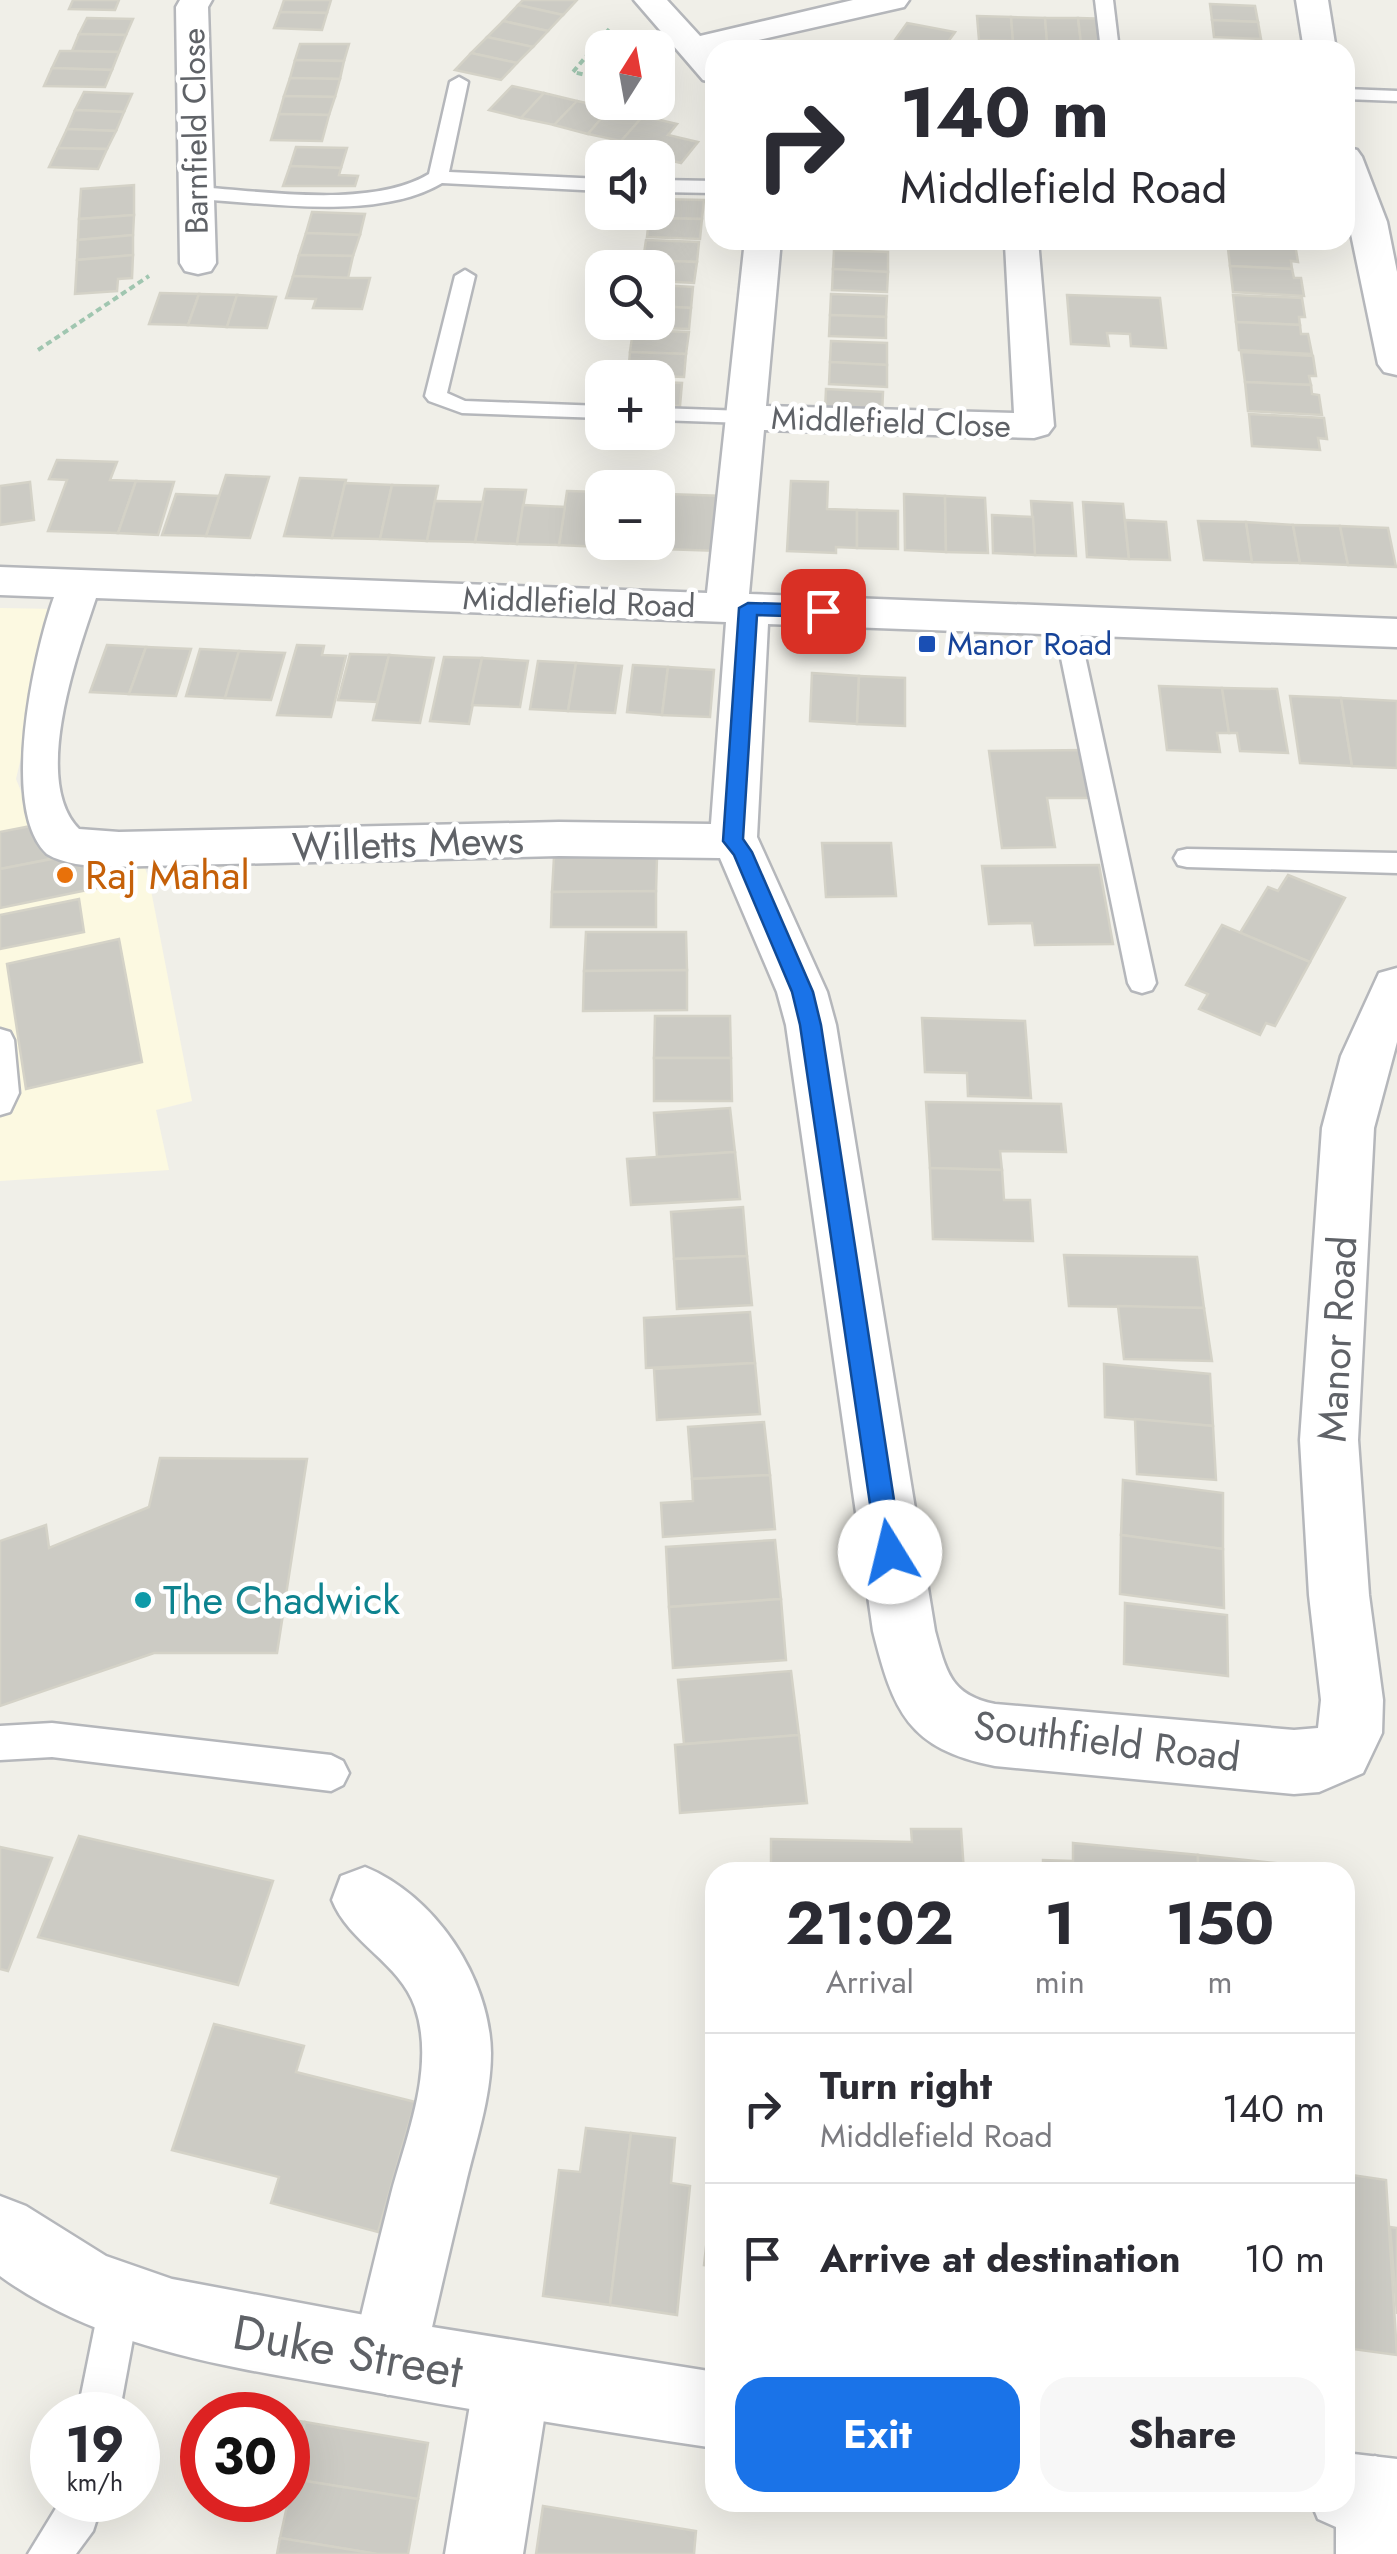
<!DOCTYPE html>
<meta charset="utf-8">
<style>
body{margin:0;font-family:Jost,sans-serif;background:#f7f7f7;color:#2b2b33;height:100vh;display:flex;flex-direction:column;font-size:38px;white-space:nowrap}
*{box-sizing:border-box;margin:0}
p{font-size:32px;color:#7c7c81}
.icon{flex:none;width:55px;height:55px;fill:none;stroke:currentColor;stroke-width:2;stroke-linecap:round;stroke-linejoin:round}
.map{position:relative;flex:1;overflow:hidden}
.sheet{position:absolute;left:705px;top:1862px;width:650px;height:650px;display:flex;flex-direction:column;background:#fff;border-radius:30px;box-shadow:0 10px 40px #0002}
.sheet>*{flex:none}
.banner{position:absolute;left:705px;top:40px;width:650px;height:210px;border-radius:30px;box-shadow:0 10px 40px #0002;background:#fff;color:#2b2b33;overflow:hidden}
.needle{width:65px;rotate:11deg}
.controls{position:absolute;left:585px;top:30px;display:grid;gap:20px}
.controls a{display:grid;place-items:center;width:90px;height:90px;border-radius:20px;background:#fff;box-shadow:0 10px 40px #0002;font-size:50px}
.speed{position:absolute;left:30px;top:2392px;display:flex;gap:20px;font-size:50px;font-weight:700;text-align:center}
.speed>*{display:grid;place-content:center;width:130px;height:130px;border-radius:50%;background:#fff;box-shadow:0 10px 40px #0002;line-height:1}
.speed small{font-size:25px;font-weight:400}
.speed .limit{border:15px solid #d22;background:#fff;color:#111}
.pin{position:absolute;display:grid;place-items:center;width:85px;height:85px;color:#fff;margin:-42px;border-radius:20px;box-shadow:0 5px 15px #0006}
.me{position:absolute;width:110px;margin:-55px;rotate:351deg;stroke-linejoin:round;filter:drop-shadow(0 0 8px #0008)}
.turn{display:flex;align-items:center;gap:35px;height:210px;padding:0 30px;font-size:45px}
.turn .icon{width:130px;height:130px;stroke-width:2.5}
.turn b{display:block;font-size:70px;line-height:85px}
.eta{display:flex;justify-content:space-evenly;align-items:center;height:170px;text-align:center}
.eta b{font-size:60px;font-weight:700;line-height:70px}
.action{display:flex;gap:20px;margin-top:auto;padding:20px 30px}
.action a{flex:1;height:115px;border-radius:30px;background:#1a73e8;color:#fff;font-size:40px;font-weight:700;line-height:115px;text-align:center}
.action a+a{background:#f7f7f7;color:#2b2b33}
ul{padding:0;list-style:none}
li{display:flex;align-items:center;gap:30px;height:150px;padding:0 30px;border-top:2px solid #e1e1e2}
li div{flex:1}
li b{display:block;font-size:38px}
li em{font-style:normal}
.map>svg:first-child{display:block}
</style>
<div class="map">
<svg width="1397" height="2554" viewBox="0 0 1397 2554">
<rect width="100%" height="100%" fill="#f0efe8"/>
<polygon fill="#fcf9e1" points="0,608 56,609 16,779 43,845 142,859 149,880 192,1101 156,1110 169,1170 0,1181"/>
<g fill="#cccbc4" stroke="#d4d2c7" stroke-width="2.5">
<polygon points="73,0 119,0 115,10 69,9"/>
<polygon points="284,0 331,0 327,13 280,12"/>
<polygon points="523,0 577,0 563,15 518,5"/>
<polygon points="1210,4 1255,6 1258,22 1212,20"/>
<polygon points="518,5 563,15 548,31 503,21"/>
<polygon points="280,12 327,13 322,30 274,28"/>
<polygon points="977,16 1011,17 1013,41 979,40"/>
<polygon points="1011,17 1045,18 1047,42 1013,41"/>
<polygon points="87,18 133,19 126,35 79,34"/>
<polygon points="1045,18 1078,18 1081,43 1047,42"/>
<polygon points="1078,18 1112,19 1115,44 1081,43"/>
<polygon points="1212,20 1258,22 1261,39 1214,37"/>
<polygon points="503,21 548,31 533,47 487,37"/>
<polygon points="907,23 955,32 942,50 889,48"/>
<polygon points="79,34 126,35 119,52 72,51"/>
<polygon points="487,37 533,47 517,63 471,53"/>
<polygon points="300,44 349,44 344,61 295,60"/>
<polygon points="60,51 72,51 119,52 112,70 52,68"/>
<polygon points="471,53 517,63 501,80 455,70"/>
<polygon points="295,60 344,61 340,79 290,78"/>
<polygon points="52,68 112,70 105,87 44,86"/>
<polygon points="290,78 340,79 335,97 284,96"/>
<polygon points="512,86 544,93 521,118 489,110"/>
<polygon points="84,92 132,94 124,112 75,110"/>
<polygon points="544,93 577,101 554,125 521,118"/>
<polygon points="284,96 335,97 329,115 279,114"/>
<polygon points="577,101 610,108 588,134 554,125"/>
<polygon points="610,108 643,116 621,141 588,134"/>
<polygon points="75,110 124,112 116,131 67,129"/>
<polygon points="279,114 329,115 322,141 271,140"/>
<polygon points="643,116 677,124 668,135 698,142 681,163 616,147"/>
<polygon points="67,129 116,131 107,149 58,148"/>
<polygon points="296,147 347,148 341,168 290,166"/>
<polygon points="58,148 107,149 98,169 49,167"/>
<polygon points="290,166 341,168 339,175 358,176 355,186 283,186"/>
<polygon points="134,185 134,215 79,219 81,189"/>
<polygon points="658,199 704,200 702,219 649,218 650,212 658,212"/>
<polygon points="312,212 365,214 360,235 306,233"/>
<polygon points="134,215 133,235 78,240 79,219"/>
<polygon points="649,218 702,219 700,239 647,237"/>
<polygon points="306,233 360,235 353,256 299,255"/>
<polygon points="133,235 133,255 77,260 78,240"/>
<polygon points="646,240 699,242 697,262 643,260"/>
<polygon points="833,240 887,240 887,247 833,245"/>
<polygon points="1227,240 1295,244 1298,262 1291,261 1292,269 1230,266"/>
<polygon points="834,250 888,252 888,272 833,269"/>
<polygon points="133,255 132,278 118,279 117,291 75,294 77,260"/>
<polygon points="299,255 353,256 348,278 293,276"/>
<polygon points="643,260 697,262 694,283 658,281 658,268 642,268"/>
<polygon points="1230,266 1292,269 1294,278 1301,278 1304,296 1233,292"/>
<polygon points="833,269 888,272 887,292 832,290"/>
<polygon points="293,276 348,278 370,278 362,309 313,308 316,299 286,298"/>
<polygon points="658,285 693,287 691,308 658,306"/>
<polygon points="160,293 199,294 188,325 149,324"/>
<polygon points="199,294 237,295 227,327 188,325"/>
<polygon points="831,294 887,296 886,317 830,315"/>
<polygon points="237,295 276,297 267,328 227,327"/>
<polygon points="1067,295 1160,298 1166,348 1131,346 1130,334 1107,333 1109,346 1071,344"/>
<polygon points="1233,295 1302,298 1305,317 1299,317 1300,325 1236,322"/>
<polygon points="658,306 691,308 689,329 634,327 635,322 658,322"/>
<polygon points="830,315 886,317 886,338 829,336"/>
<polygon points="1236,322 1300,325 1301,334 1308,334 1312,354 1239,350"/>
<polygon points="633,330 689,332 686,354 630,352"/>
<polygon points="831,341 887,343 887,365 830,362"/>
<polygon points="630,352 686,354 684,377 628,375"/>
<polygon points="1241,352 1313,356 1316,376 1309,376 1311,385 1245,382"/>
<polygon points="830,362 887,365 887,387 829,384"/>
<polygon points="658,382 682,383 680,406 658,405"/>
<polygon points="1245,382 1311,385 1312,394 1319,395 1322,415 1248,411"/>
<polygon points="826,389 883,392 882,415 825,412"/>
<polygon points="1249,414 1324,418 1327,439 1318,438 1320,450 1252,446"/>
<polygon points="57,460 117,462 110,480 136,481 118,533 48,531 67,480 49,479"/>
<polygon points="226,475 269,477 250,538 206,536"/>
<polygon points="300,478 346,480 332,538 284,536"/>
<polygon points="136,481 174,482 158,535 118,533"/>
<polygon points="791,481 828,482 827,509 857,510 857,548 836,547 836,553 787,551"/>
<polygon points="30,482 34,520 0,525 0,486"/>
<polygon points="345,483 392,485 380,539 332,538"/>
<polygon points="392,485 438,486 427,541 380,539"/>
<polygon points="485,489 526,490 517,544 475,542"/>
<polygon points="567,491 602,492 601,547 559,545"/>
<polygon points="176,494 219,496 206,536 162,535"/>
<polygon points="658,494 667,494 662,549 601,547 602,538 602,542 658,542"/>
<polygon points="667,494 725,496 721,551 662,549"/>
<polygon points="904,494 945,496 946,552 905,550"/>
<polygon points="945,496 985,498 988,553 946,552"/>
<polygon points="435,501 483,502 475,542 427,541"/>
<polygon points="1031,501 1072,503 1076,556 1035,555"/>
<polygon points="1083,502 1123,504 1129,559 1087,557"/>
<polygon points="523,505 565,507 559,545 517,544"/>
<polygon points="857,510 898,511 898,549 857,548"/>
<polygon points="992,515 1033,517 1035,555 993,553"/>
<polygon points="1125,520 1166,522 1170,560 1129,559"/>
<polygon points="1198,521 1246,522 1252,562 1204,560"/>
<polygon points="1246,522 1293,525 1300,563 1252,562"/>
<polygon points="1293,525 1340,526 1348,565 1300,563"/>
<polygon points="1340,526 1388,528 1396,567 1348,565"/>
<polygon points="107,645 146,647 129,694 90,692"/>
<polygon points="297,645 324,646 322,655 346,656 331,717 277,715"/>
<polygon points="146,647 191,649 176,696 129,694"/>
<polygon points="200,649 239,651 225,698 186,696"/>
<polygon points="239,651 285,653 271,700 225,698"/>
<polygon points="350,654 389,655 377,702 338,700"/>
<polygon points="389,655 434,658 420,723 373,720"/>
<polygon points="444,657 482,658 469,724 430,721"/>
<polygon points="482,658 528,661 520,707 472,705"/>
<polygon points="538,661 576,663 568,711 530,709"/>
<polygon points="576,663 622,666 615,713 568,711"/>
<polygon points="633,665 668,667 662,715 627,712"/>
<polygon points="668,667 714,670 710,717 662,715"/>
<polygon points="812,673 859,676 857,724 810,721"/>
<polygon points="859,676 905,678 905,726 857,724"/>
<polygon points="1159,686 1222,688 1229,733 1217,733 1220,752 1167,750"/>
<polygon points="1222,688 1277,689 1288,753 1240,751 1237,733 1229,733"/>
<polygon points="1290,696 1341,698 1352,766 1300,763"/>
<polygon points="1341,698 1397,701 1397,768 1352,766"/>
<polygon points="1087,750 1096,798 1047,798 1055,847 1002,848 989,751"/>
<polygon points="46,823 50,859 0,869 0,832"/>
<polygon points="822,843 891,843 896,896 826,897"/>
<polygon points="78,854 80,866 126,856 131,881 0,908 0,869"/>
<polygon points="554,857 657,857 656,891 552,892"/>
<polygon points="1099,865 1113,944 1035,945 1032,923 989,924 982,866"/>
<polygon points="1288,875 1345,898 1310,962 1240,933 1268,887 1278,891"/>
<polygon points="656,891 656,927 551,927 552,892"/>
<polygon points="79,899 84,932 0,949 0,915"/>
<polygon points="1222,925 1310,962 1275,1026 1266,1023 1260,1035 1199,1009 1208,994 1186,985"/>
<polygon points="586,932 686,932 687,970 584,971"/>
<polygon points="119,939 142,1062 26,1089 7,964"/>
<polygon points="687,970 687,1010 583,1011 584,971"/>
<polygon points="655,1016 730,1016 731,1058 654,1058"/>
<polygon points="922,1018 1025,1021 1031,1098 968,1096 967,1073 925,1072"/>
<polygon points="654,1058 731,1058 732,1101 654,1101"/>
<polygon points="926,1102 1061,1104 1066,1152 1000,1151 1002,1170 930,1168"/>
<polygon points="730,1108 735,1152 657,1157 654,1113"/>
<polygon points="735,1152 740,1199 631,1205 627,1159"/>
<polygon points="930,1168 1002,1170 1004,1200 1030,1200 1033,1241 933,1239"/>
<polygon points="743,1207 747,1256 674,1259 671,1212"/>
<polygon points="1064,1255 1197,1257 1204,1308 1069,1306"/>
<polygon points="747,1256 752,1305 677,1309 674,1259"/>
<polygon points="1118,1306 1204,1308 1212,1361 1124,1359"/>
<polygon points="750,1312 755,1363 646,1368 644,1318"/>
<polygon points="755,1363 760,1414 657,1420 654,1369"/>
<polygon points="1104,1364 1210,1374 1213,1426 1105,1417"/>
<polygon points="1135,1419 1213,1426 1216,1480 1137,1474"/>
<polygon points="764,1422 770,1475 692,1479 688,1427"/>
<polygon points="160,1458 307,1459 277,1653 154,1653 0,1706 0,1541 46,1525 49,1548 149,1507"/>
<polygon points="770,1475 775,1529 663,1537 661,1503 693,1501 692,1479"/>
<polygon points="1123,1480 1223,1493 1223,1549 1121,1535"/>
<polygon points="1121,1535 1223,1549 1224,1608 1120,1594"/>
<polygon points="775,1540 781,1599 669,1607 666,1547"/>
<polygon points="781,1599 786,1660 673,1668 669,1607"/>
<polygon points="1125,1603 1227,1615 1228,1676 1124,1664"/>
<polygon points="791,1671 799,1735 684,1744 678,1680"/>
<polygon points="799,1735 807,1803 680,1813 675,1745"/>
<polygon points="911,1829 961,1829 964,1872 771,1872 771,1839 912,1842"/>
<polygon points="79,1836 273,1881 238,1985 38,1937"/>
<polygon points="1073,1843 1198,1855 1198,1872 1015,1872 1015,1867 1043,1870 1043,1860 1073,1861"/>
<polygon points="0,1847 52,1858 8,1971 0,1969"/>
<polygon points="1198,1855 1323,1868 1324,1872 1198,1872"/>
<polygon points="214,2024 304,2046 296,2072 415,2102 378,2232 271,2203 279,2177 172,2150"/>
<polygon points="586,2128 631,2133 610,2305 543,2296 559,2170 580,2172"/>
<polygon points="631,2133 675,2138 671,2183 690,2186 677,2315 610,2305"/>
<polygon points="715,2166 715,2266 704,2265"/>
<polygon points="1345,2174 1386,2180 1397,2355 1345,2348"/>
<polygon points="1390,2227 1397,2228 1397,2314"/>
<polygon points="288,2419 305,2422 296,2465 288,2463"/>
<polygon points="305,2422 428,2443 418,2499 293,2479"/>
<polygon points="293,2479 418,2499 408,2554 377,2554 280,2538"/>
<polygon points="543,2506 696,2531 694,2554 536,2554"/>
<polygon points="280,2538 377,2554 277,2554"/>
</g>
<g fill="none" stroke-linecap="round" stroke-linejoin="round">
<g stroke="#b5b7bb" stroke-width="5">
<g id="service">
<polygon points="1095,0 1113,0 1119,50 1101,50"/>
<path d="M459 77 468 82 449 172 602 179V191L442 183C379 221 268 203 197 199L187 193 197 187C263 191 371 209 429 174L450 82Z"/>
<polygon points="1345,89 1397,91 1397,101 1345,99"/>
<polygon points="658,180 715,181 715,193 658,192"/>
<polygon points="465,270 475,276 447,393 465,401 602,406 602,418 462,413 429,401 425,396 455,276"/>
<polygon points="658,408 745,411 756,417 745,423 658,420"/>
<polygon points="1065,611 1077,619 1156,983 1152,990 1142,993 1132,990 1128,983 1053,619"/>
<polygon points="1187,849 1397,853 1397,873 1187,867 1178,865 1174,858 1178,851"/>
<polygon points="0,1029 10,1032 14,1040 19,1093 10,1112 0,1115"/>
<polygon points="52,1723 331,1755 343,1761 349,1773 343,1785 331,1791 52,1757 0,1760 0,1726"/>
<polygon points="120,2281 134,2287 140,2301 119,2415 77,2415 100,2301 106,2287"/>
<polygon points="61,2500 103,2500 93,2531 76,2554 28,2554"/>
</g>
</g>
<g stroke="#b5b7bb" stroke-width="5">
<g id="minor">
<polygon points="180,0 212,0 208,7 216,263 211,271 198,274 185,271 180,263 176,7"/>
<polygon points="634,0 667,0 700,36 853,0 909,0 904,7 715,50 715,83 703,80"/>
<polygon points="1296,0 1328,0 1336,50 1304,50"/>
<polygon points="1345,147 1357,150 1362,157 1387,222 1397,272 1397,375 1384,372 1378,364 1345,205"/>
<path d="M745 240H781L766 406 1014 413 1005 244 1008 240H1038L1054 426 1048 434 1034 438 764 430 749 594 1397 619V647L768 624 757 837 827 992 836 1025 935 1631C946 1671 950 1695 995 1704L1294 1730 1318 1728 1321 1700 1309 1595 1300 1440 1322 1128 1341 1056 1379 973 1397 968V1042L1374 1128 1358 1440 1369 1595 1383 1700 1382 1733 1363 1773 1319 1792 1294 1794 995 1766C908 1749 893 1711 873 1631L786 1025 777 992 720 858 559 856 107 867C88 866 63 864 47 854 0 811 33 656 54 597L0 595V567L707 593ZM96 598 726 622 711 824 559 822 119 832 79 829C31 781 77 655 96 598Z"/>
<path d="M365 1867C434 1895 490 1977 491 2053 491 2099 475 2143 465 2187 451 2244 438 2301 425 2358L415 2385 388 2395 361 2385 351 2358C364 2303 377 2249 391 2194 406 2137 436 2067 415 2007 400 1963 349 1943 332 1900L341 1876Z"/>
<polygon points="512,2343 539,2354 550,2381 523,2554 445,2554 474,2381 485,2354"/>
<polygon points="1375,2456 1397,2465 1397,2554 1336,2554 1336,2502 1345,2502 1348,2468"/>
</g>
</g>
<g stroke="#b5b7bb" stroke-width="5">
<g id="tertiary">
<path d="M0 2196 26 2206 106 2256 172 2279 407 2323 715 2372V2448C599 2431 484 2412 368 2391 244 2369 106 2353 0 2276Z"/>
<polygon points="1345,2453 1397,2459 1397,2537 1345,2531 1318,2519 1311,2502 1345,2502"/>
</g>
</g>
<g stroke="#a0c6b0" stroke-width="4" stroke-dasharray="6 4" stroke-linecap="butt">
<polyline points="602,79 573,72 611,27"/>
<polyline points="38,350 149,276"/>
</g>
<use href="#service" fill="#fff" fill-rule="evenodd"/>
<use href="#minor" fill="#fff" fill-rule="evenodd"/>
<use href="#tertiary" fill="#fff" fill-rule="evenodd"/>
</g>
<polygon fill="#1a73e8" stroke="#114b97" stroke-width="2.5" points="748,603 823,605 832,611 823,617 757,615 743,839 752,852 813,992 821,1025 902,1552 898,1560 890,1564 881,1560 877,1552 800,1025 792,992 734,855 723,841 739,608"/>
<rect fill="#1a4fb4" stroke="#fff" stroke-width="4" x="917" y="634" width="20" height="20" rx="5"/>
<circle fill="#e8710a" stroke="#fff" stroke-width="4" cx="65" cy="875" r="10"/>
<circle fill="#0f9aa8" stroke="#fff" stroke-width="4" cx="143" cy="1600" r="10"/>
<g text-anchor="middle" stroke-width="9" stroke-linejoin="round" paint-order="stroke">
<g font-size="32" fill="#5f6267" stroke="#fff">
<text transform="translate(195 131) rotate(-91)" y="11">Barnfield Close</text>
<text transform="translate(891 422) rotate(2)" y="11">Middlefield Close</text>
<text transform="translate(579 602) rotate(2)" y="11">Middlefield Road</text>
</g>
<g font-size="32" fill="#164399" stroke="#fff" text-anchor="start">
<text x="947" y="655">Manor Road</text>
</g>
<g font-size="40" fill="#5f6267" stroke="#fff">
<text transform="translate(408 843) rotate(-2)" y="14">Willetts Mews</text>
<text transform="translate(1337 1339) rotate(-87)" y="14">Manor Road</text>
<text transform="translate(1107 1741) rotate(7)" y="14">Southfield Road</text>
</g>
<g font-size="40" fill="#c56008" stroke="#fff" text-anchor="start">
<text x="85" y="889">Raj Mahal</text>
</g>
<g font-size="40" fill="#0d838f" stroke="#fff" text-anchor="start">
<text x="163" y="1614">The Chadwick</text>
</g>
<g font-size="48" fill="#5f6267" stroke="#fff">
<text transform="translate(348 2351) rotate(10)" y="17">Duke Street</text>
</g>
</g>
</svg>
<div class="controls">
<a><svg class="needle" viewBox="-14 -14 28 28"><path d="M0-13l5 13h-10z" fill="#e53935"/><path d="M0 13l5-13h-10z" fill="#7c7c81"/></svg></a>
<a><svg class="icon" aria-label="sound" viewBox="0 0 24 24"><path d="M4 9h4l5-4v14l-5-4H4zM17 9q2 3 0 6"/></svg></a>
<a><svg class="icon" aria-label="search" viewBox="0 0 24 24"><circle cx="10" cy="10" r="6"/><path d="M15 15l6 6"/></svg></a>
<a>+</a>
<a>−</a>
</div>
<div class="speed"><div>19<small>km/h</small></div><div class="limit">30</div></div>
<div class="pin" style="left:823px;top:611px;background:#d93025"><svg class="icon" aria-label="arrive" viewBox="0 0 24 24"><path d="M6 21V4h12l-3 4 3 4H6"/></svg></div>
<svg class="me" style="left:890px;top:1552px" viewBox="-20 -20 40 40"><circle r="19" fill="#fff"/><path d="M0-13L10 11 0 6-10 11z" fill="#1a73e8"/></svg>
<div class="banner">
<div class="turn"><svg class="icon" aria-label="right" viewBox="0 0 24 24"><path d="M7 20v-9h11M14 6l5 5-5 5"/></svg><div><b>140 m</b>Middlefield Road</div></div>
</div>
<section class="sheet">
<div class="eta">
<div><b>21:02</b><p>Arrival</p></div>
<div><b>1</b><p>min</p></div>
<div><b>150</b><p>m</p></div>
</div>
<ul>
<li><svg class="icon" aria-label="right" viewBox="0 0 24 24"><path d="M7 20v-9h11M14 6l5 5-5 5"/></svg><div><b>Turn right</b><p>Middlefield Road</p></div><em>140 m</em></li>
<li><svg class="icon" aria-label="arrive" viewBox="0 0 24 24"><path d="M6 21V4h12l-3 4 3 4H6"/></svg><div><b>Arrive at destination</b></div><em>10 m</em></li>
</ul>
<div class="action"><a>Exit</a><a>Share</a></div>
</section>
</div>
